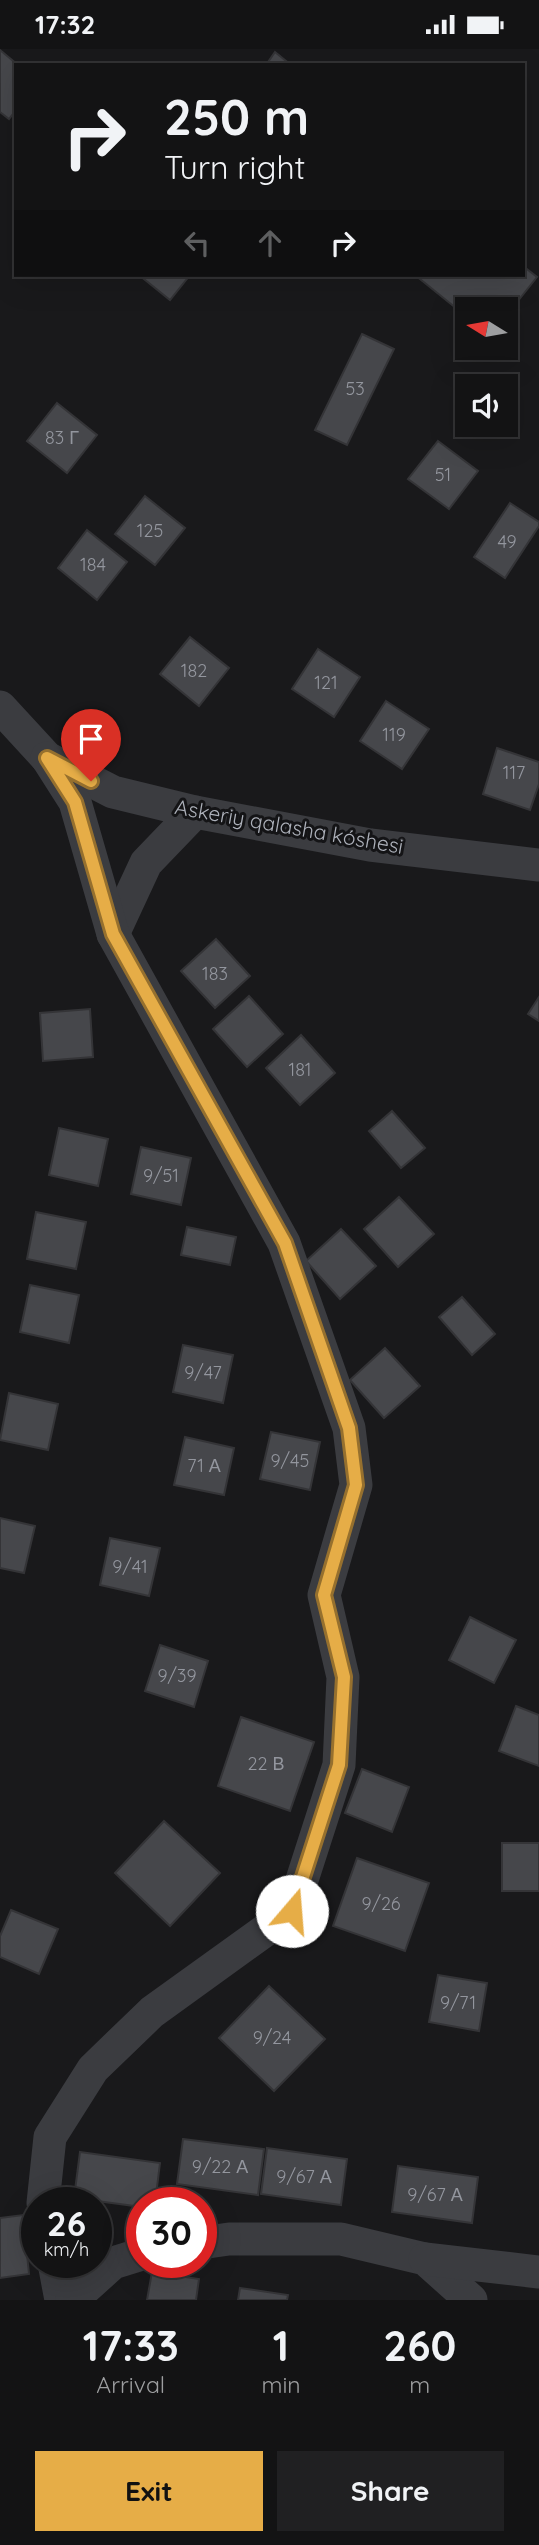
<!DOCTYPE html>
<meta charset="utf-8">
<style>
body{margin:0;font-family:Quicksand,sans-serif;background:#202022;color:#f1f3f6;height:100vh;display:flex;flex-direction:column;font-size:26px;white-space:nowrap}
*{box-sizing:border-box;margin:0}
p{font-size:23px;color:#9d9ea0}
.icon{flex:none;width:38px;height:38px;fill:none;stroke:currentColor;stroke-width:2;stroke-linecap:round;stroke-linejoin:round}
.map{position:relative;height:2251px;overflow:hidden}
.drawer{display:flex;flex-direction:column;background:#131314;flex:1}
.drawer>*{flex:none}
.banner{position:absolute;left:14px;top:14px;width:511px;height:214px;border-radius:0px;box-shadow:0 7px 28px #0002,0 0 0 2px #323234;background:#131314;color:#f1f3f6;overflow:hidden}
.needle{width:46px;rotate:281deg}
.buttons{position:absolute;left:455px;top:248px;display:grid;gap:14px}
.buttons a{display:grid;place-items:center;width:63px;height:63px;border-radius:0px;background:#131314;box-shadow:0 7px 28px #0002,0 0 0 2px #323234;font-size:35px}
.speed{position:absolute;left:21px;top:2138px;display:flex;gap:14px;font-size:35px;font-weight:700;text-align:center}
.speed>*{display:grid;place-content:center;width:91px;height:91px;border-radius:50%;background:#131314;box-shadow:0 7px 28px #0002,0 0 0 2px #323234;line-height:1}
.speed small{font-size:18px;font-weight:400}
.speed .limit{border:10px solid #d22;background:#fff;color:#111}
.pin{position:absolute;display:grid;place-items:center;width:60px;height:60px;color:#fff;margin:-72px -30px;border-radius:50% 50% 50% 0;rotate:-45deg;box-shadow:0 0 7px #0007}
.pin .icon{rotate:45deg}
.me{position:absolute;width:77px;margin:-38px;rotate:18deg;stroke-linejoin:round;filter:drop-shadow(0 0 5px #0008)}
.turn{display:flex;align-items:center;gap:24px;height:147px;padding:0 35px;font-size:32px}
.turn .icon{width:91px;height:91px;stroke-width:2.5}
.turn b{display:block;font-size:49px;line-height:60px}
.lanes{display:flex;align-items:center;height:66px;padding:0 35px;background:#0003;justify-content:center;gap:35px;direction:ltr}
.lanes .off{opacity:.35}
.eta{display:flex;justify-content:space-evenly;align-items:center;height:119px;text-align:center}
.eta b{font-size:42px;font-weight:700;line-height:49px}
.action{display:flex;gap:14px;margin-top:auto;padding:14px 35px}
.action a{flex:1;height:80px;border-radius:0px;background:#e6ad47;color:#111;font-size:28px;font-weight:700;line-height:80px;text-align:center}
.action a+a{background:#202022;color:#f1f3f6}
.status{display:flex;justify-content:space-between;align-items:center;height:49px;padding:0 35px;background:#131314;direction:ltr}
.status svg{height:19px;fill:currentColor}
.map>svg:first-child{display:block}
</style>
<div class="status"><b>17:32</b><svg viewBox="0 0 49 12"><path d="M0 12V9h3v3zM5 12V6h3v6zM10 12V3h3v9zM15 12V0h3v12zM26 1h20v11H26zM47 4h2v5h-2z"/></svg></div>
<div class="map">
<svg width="539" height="2251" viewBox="0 0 539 2251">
<rect width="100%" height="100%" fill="#19191b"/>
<g fill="#46474b" stroke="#343437" stroke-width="2">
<polygon points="0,1 18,16 16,61 9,70 0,63"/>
<polygon points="275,3 291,16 266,16"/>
<polygon points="523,217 537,228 506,267 506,261 467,261 467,268 415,226 523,226"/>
<polygon points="139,226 190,226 170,251"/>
<polygon points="362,285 394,300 347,396 315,381"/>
<polygon points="57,354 97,386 67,424 27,392"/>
<polygon points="438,392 478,422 449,460 408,430"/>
<polygon points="145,447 185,479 155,516 115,485"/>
<polygon points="510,454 539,473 539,477 505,529 474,508"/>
<polygon points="87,481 127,513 97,551 58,519"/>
<polygon points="190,588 229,619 199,657 160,625"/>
<polygon points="318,600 360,628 334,668 292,640"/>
<polygon points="386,652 429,680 402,720 360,692"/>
<polygon points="497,699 539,713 539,735 530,761 483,745"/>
<polygon points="216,890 250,927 215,959 181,922"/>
<polygon points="249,947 283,985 247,1018 213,980"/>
<polygon points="539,948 539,972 528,965"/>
<polygon points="90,960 93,1008 43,1012 40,964"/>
<polygon points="301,986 335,1024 300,1056 266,1019"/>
<polygon points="392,1062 425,1099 401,1119 369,1082"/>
<polygon points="59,1079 108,1090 98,1137 49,1126"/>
<polygon points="141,1098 191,1109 181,1156 131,1145"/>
<polygon points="399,1148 434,1185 398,1218 364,1180"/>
<polygon points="36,1163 86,1173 76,1220 27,1210"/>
<polygon points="187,1178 236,1188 230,1216 181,1206"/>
<polygon points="341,1180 376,1217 340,1250 306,1212"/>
<polygon points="30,1236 79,1246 69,1294 20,1283"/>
<polygon points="462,1248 495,1285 472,1306 439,1268"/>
<polygon points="183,1296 233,1306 223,1354 173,1343"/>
<polygon points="385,1299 420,1337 384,1369 350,1331"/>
<polygon points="9,1344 58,1355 48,1401 0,1391"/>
<polygon points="271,1383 320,1393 310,1441 260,1430"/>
<polygon points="185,1388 234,1399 224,1446 174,1436"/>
<polygon points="0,1469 35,1477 24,1524 0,1519"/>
<polygon points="110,1489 160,1499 149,1547 100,1536"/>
<polygon points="470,1568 516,1591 494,1634 449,1611"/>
<polygon points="160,1596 208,1612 194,1658 145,1642"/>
<polygon points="516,1657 539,1666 539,1717 499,1702"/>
<polygon points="241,1668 314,1693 290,1762 218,1737"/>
<polygon points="362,1720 409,1738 392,1783 345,1764"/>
<polygon points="164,1772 220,1824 170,1877 115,1824"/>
<rect x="502" y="1794" width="37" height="48"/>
<polygon points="357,1809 429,1834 405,1902 333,1877"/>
<polygon points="11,1861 58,1880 39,1925 0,1908 0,1887"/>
<polygon points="438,1926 487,1934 479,1982 429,1973"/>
<polygon points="269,1937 325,1990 274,2042 219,1989"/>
<polygon points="183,2090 264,2100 258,2146 177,2135"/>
<polygon points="267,2099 347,2110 341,2156 261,2145"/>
<polygon points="80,2103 160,2114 155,2154 142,2154 142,2158 74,2149"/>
<polygon points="398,2117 478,2128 472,2174 392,2163"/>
<polygon points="23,2166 29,2225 0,2229 0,2169"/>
<polygon points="152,2223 199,2230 196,2251 147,2251"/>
<polygon points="240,2239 288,2246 287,2251 238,2251"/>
</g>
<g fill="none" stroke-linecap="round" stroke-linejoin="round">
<g stroke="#3b3c40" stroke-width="33">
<polyline points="0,658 47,709 113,743 195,763 370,796 539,816"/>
<polyline points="113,885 146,814 195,763"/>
<polyline points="43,2154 50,2088 93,2020 152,1963 292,1862 339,1716 343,1628 324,1546 356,1436 349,1379 284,1194 113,885 75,753 47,709"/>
<polyline points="201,2194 229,2190 341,2190 425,2210 471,2251"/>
<polyline points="425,2210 539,2223"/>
<polyline points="54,2214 61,2251"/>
<polyline points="72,2251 113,2214 142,2205"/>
</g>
</g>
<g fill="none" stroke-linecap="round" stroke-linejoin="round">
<g stroke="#96702e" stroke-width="18">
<polyline id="route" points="91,732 47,709 75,753 113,885 285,1194 349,1379 356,1436 324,1546 344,1628 339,1716 292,1862"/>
</g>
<use href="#route" stroke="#e6ad47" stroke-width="12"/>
</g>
<g text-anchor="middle" stroke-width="6" stroke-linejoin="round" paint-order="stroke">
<g font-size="18" fill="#93969e">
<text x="355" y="346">53</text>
<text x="62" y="395">83 Г</text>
<text x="443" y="432">51</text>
<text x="150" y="488">125</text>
<text x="507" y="499">49</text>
<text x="93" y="522">184</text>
<text x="194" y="628">182</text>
<text x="326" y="640">121</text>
<text x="394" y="692">119</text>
<text x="514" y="730">117</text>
<text x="215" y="931">183</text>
<text x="300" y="1027">181</text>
<text x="161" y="1133">9/51</text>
<text x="203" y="1330">9/47</text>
<text x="290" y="1418">9/45</text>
<text x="204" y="1423">71 А</text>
<text x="130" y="1524">9/41</text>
<text x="177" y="1633">9/39</text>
<text x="266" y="1721">22 В</text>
<text x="381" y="1861">9/26</text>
<text x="458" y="1960">9/71</text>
<text x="272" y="1995">9/24</text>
<text x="220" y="2124">9/22 А</text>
<text x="304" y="2134">9/67 А</text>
<text x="435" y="2152">9/67 А</text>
</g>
<g font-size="21" fill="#adb1ba" stroke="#141416">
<text transform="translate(289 778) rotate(10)" y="7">Askeriy qalasha kóshesi</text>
</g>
</g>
</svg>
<div class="buttons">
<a><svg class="needle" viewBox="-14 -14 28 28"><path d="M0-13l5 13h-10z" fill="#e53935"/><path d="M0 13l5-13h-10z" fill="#9d9ea0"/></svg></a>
<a><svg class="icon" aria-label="sound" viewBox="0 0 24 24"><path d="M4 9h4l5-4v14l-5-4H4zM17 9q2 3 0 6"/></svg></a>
</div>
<div class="speed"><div>26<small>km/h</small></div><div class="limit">30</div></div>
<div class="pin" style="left:91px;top:732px;background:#d93025"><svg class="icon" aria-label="arrive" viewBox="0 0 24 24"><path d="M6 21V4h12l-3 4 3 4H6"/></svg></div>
<svg class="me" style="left:292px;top:1862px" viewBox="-20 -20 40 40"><circle r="19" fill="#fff"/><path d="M0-13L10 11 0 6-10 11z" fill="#e6ad47"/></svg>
<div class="banner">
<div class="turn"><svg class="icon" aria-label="right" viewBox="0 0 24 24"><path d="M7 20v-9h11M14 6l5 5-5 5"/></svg><div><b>250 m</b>Turn right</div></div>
<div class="lanes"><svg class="icon off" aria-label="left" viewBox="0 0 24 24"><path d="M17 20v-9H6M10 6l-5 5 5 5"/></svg><svg class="icon off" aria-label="ahead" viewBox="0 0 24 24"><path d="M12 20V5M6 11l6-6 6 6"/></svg><svg class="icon" aria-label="right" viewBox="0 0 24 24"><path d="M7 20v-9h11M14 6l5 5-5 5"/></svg></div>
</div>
</div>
<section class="drawer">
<div class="eta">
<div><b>17:33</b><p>Arrival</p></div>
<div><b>1</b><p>min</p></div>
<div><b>260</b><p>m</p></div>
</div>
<div class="action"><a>Exit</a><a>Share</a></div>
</section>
